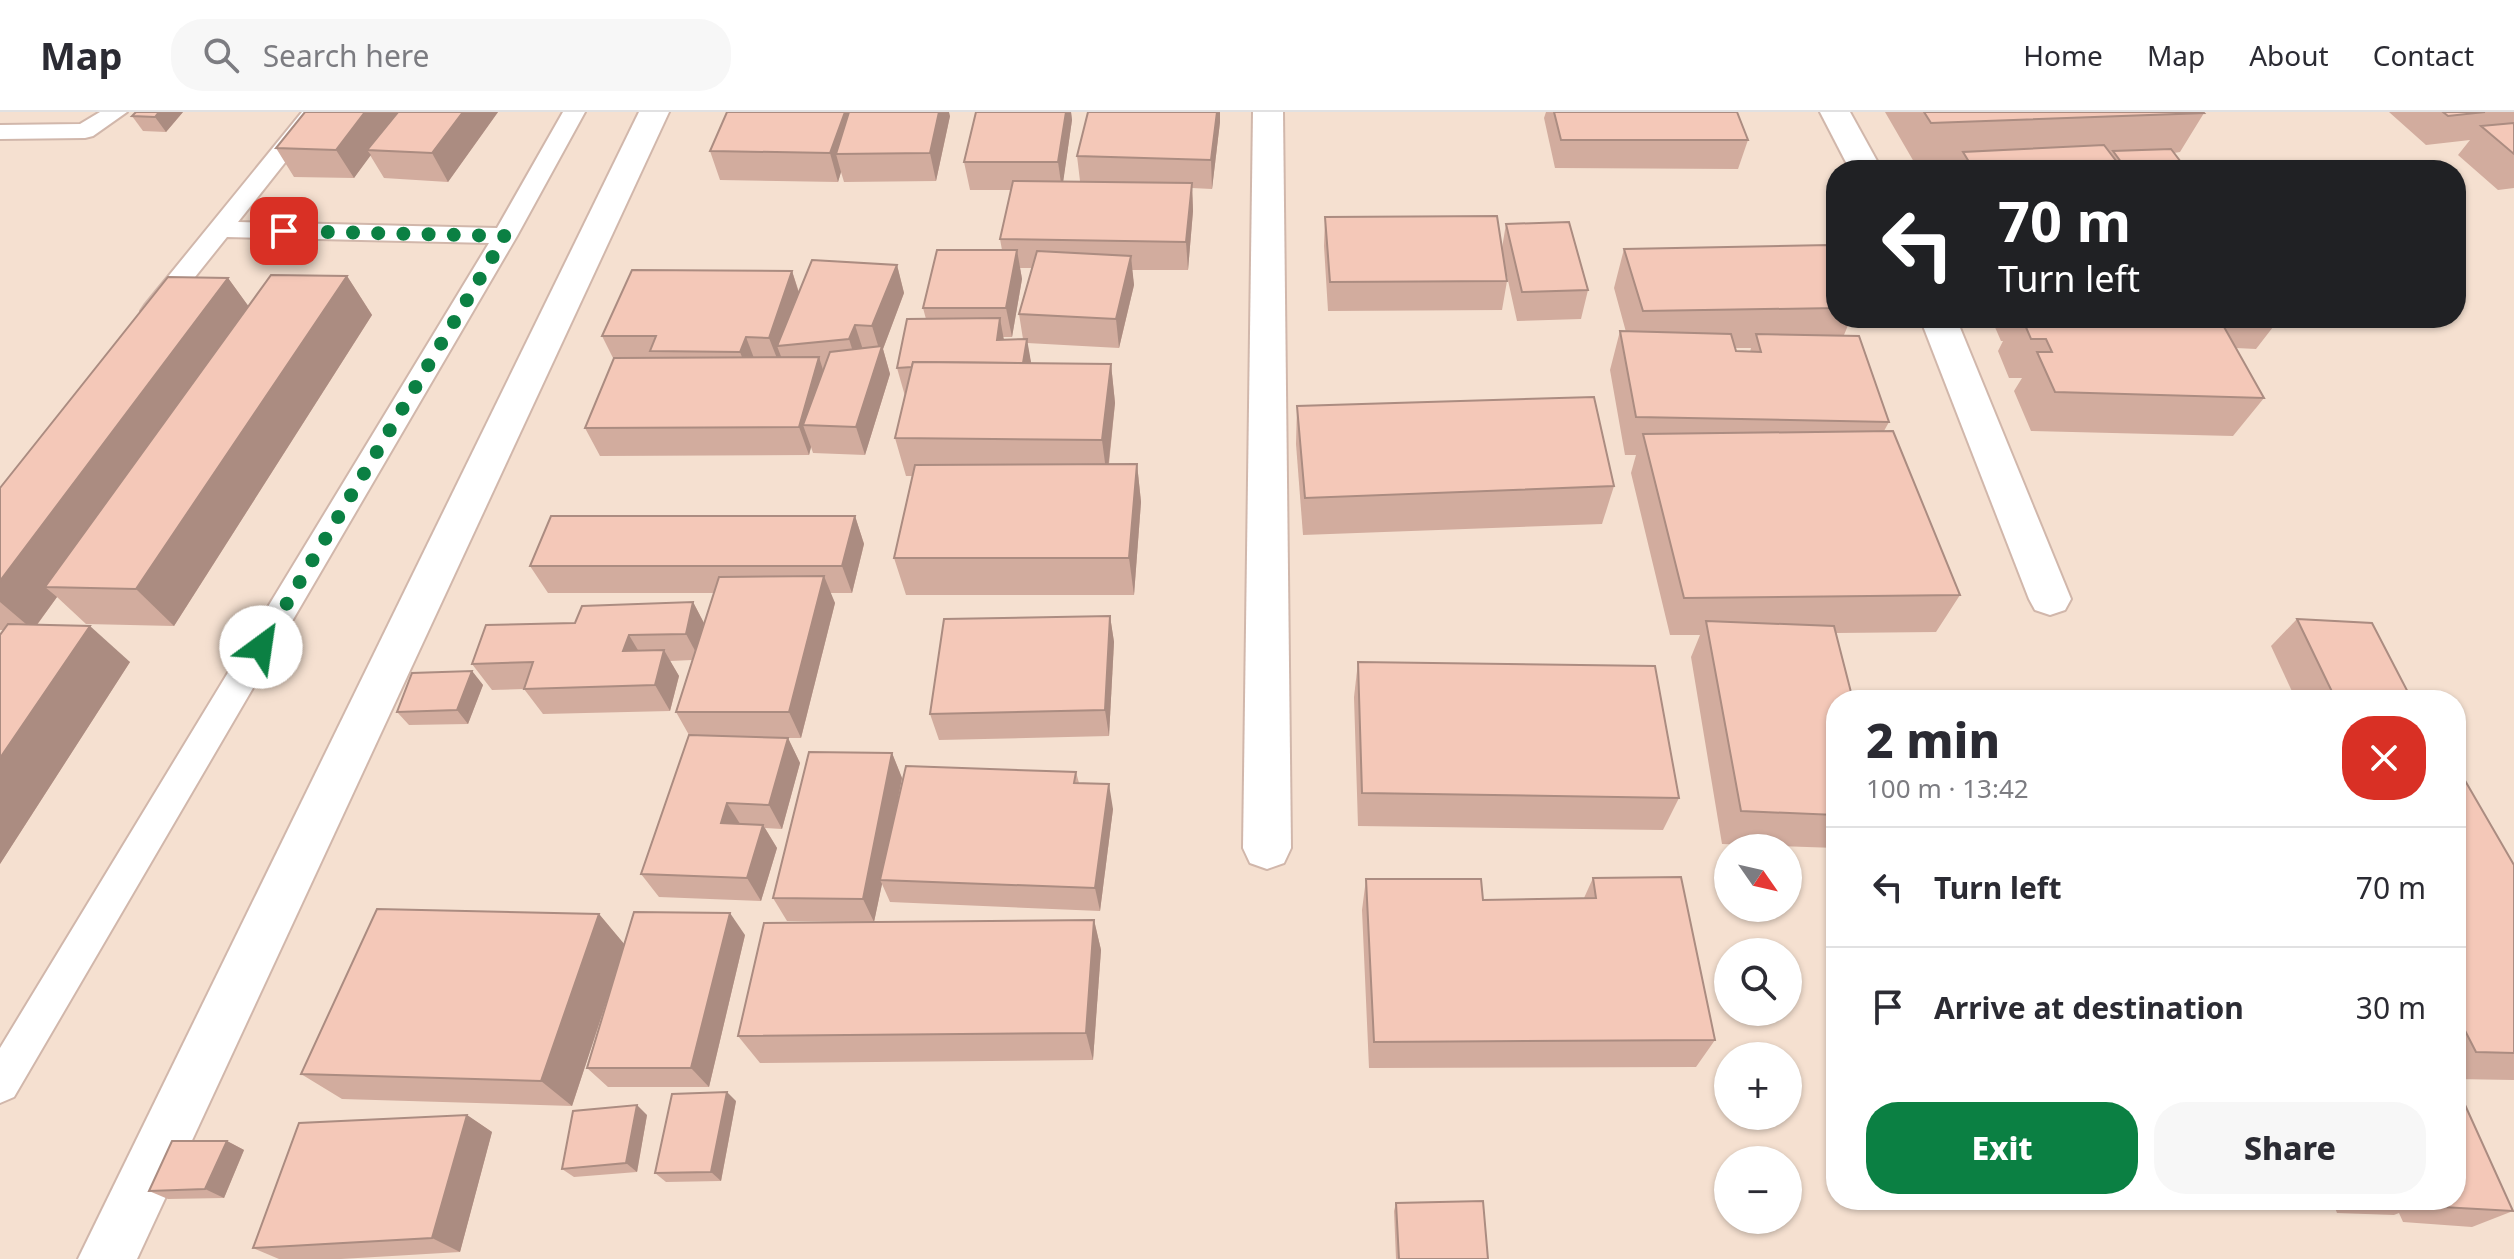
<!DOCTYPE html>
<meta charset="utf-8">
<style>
body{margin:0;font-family:"Noto Sans",sans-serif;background:#f7f7f7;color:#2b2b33;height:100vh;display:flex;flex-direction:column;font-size:30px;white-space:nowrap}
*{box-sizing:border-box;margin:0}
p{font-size:26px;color:#7c7c81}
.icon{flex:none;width:44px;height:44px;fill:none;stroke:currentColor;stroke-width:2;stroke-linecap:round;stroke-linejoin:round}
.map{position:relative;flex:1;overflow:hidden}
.drawer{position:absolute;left:1826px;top:578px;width:640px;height:520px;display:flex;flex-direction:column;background:#fff;border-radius:32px;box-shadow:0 2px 6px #0004}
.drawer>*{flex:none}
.hud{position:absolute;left:1826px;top:48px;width:640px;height:168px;border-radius:32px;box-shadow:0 2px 6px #0004;background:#202124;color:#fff;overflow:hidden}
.needle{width:52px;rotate:124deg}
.fabs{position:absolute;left:1714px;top:722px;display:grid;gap:16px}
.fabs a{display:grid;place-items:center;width:88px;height:88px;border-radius:50%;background:#fff;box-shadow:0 2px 6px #0004;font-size:40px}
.pin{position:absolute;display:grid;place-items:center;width:68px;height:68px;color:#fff;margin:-34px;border-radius:16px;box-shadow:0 4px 12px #0006}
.me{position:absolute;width:88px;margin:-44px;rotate:31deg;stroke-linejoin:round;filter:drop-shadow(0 0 6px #0008)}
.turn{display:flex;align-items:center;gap:28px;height:168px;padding:0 40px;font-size:36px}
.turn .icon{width:104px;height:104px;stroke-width:2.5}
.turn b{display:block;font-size:56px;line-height:68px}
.round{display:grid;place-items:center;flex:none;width:84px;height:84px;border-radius:32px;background:#f7f7f7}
.overview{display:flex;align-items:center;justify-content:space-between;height:136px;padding:0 40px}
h1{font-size:48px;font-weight:800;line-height:60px}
.primary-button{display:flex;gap:16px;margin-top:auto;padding:16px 40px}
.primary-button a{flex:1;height:92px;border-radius:32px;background:#0b8043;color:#fff;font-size:32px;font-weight:800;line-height:92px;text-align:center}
.primary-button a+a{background:#f7f7f7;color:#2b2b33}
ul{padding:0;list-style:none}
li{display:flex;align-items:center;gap:24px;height:120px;padding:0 40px;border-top:2px solid #e1e1e2}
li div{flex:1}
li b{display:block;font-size:30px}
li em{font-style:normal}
header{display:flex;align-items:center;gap:48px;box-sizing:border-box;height:112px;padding:0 40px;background:#fff;border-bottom:2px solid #e1e1e2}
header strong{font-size:38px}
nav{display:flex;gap:44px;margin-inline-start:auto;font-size:28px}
.search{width:560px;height:72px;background:#f7f7f7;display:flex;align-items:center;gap:20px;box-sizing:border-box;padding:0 28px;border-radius:32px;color:#7c7c81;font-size:30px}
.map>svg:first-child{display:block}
</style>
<header>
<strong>Map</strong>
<div class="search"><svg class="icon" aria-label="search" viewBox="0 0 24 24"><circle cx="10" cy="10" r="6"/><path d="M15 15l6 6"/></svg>Search here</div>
<nav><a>Home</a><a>Map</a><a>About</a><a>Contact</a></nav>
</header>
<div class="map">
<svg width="2514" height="1147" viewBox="0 0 2514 1147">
<rect width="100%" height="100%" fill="#fdefe2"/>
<path fill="#f5e0d0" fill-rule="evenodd" d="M0 0H2514V1147H0ZM1836 58H2456V206H1836ZM1836 588H2456V1088H1836ZM1728 736H1788V796H1728ZM1728 840H1788V900H1728ZM1728 944H1788V1004H1728ZM1728 1048H1788V1108H1728Z"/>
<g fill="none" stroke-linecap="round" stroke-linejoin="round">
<g stroke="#d1b7ab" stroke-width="4">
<g id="lane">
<polygon points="100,0 127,0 93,24 85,26 0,27 0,13 80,12"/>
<polygon points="302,0 325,0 238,110 497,116 563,0 585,0 517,124 14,985 0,991 0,936 489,131 227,125 163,205 154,207 145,205 141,199 145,193"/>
</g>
</g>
<g stroke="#d1b7ab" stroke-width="4">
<g id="street">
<polygon points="639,0 669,0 137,1147 78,1147"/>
<polygon points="1253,0 1283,0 1291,736 1284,751 1267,757 1250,751 1243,736"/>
<polygon points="1820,0 1850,0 1882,58 1850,58"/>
<polygon points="1920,206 1956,206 2071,487 2065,498 2050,503 2035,498 2029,487"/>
</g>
</g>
<use href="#lane" fill="#fff" fill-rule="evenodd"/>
<use href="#street" fill="#fff" fill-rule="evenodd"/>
</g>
<g fill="#d2ac9e" fill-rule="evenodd">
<polygon points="136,0 183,0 166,20 143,19 132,4"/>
<polygon points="498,0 448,70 384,66 370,43 354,66 294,65 276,36"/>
<path d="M976 0H1071L1072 8 1063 69H1080L1077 44 1088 0H1220V10L1212 77 1192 76 1193 99 1188 158H1132L1134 173 1119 236 1027 231 1031 251 1111 252 1115 291 1109 352H1137L1141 390 1134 483H906L894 446 912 364H906L895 326 905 284 897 256 926 207 923 196 1002 138 1000 127 1011 78H970L964 50ZM1020 156H1032L1019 202 1023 227 1004 228 1003 225H1012L1022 167Z"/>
<polygon points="1546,0 1737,0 1748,28 1738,57 1555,56 1544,6"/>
<polygon points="1885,0 2203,0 2204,1 2180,40 2174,41 2187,58 1955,58 1959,49 1914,50"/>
<polygon points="2389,0 2514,0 2514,76 2498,78 2458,43 2470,28 2426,33"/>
<polygon points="950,4 936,69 844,70 841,60 838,70 720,68 710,39"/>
<polygon points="1325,105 1502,136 1506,112 1588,178 1581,207 1517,209 1507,164 1507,169 1502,198 1328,199 1324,134"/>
<path d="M1624 137 1836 150V206H1851L1844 223 1889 310 1884 319 1960 483 1936 520 1836 521V736L1722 732 1691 545 1700 523H1670L1631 361 1636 343H1625L1610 258 1620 219 1626 220 1614 176ZM1735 236H1751L1750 240 1736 239Z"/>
<polygon points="897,153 904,181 883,237 890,262 865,343 813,341 811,335 809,343 600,344 585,316 614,248 602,224 792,159 799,180"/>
<polygon points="347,164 372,203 174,514 86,512 57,485 37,513 130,550 0,752 0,523 4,518 0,518 0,376 228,166 248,194"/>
<polygon points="1991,206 2280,206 2256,237 2236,236 2264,286 2233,324 2031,319 2014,279 2022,266 2009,266 1998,239 2003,229 2001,229"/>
<polygon points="1297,294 1614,374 1602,412 1303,423 1296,332"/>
<polygon points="855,404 864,432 852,481 830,481 835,491 801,626 769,626 788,626 800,651 782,717 765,716 777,736 761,789 659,785 641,762 689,623 676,600 692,548 670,549 679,564 670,599 543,602 524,577 492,578 472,552 575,511 693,490 704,511 714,481 548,481 530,454"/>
<polygon points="1110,504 1114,530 1109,624 939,628 930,602"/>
<polygon points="2297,507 2412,588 2296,588 2271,534"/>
<polygon points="1358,550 1679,686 1663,718 1358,714 1354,585"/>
<polygon points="472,559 483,573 468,612 409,613 397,600"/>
<polygon points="892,641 902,666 895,704 1076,660 1079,671 1113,697 1100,799 890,790 882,772 874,810 787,809 773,786"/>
<polygon points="2456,653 2514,753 2514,968 2456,967"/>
<polygon points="1593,766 1715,928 1696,955 1369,956 1362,798 1366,767 1483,788 1584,786"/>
<polygon points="599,802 624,832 745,823 709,975 608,975 587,956 615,864 572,994 342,987 301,962"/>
<polygon points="1094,808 1101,838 1093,948 760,951 738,924"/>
<polygon points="736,989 721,1069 666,1070 655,1061"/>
<polygon points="467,1003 492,1020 460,1140 341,1147 279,1147 253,1136"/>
<polygon points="647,1003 637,1060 574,1065 562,1057"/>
<polygon points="227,1029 244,1038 224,1086 168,1087 149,1079"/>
<polygon points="2332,1088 2456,1088 2513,1099 2472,1115 2403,1110 2399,1101 2394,1103 2337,1101"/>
<polygon points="1396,1091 1488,1147 1396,1147 1394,1099"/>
</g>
<g fill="#ab8c81">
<polygon points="159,0 183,0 166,20 155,5"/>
<polygon points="365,0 402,0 367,38 371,43 354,66 336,38"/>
<polygon points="463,0 498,0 448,70 432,41"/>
<polygon points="845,0 859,0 836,42 841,60 838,70 830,41"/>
<polygon points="939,0 949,0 950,4 936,69 930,41"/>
<polygon points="1066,0 1071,0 1072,8 1062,78 1058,50"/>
<polygon points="1217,0 1220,0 1220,10 1212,77 1211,48"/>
<polygon points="1192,71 1193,99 1188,158 1186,130"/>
<polygon points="1017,138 1022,167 1012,225 1006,196"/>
<polygon points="1131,144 1134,173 1119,236 1116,207"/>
<polygon points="897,153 904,181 883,237 890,262 865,343 856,315 880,240 872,214"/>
<polygon points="792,159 801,188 777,234 782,247 780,254 769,226"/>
<polygon points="347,164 372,203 174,514 136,477"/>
<polygon points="228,166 257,206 45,475 57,485 33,518 0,490 0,469"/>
<polygon points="1000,206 1005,234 997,228"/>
<polygon points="855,213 864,241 858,256 849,227"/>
<polygon points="746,225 757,254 751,268 740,240"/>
<polygon points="1027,227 1032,256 1023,254"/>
<polygon points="819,245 828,274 803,313 811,335 809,343 799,315"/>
<polygon points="1111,252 1115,291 1107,366 1102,328"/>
<polygon points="1137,352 1141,390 1134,483 1129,446"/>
<polygon points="855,404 864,432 852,481 842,454"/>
<polygon points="824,464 835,491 801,626 789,600"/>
<polygon points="693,490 707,517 700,548 686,522"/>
<polygon points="1110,504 1114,530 1109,624 1105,598"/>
<polygon points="90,514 130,550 0,752 0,646"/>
<polygon points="629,523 645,550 623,539"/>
<polygon points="664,538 679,564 670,599 655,573"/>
<polygon points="472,559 483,573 468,612 457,598"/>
<polygon points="788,626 800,651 782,717 769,693"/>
<polygon points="892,641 902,666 882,768 880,768 882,772 874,810 863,787"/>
<polygon points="1109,672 1113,697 1100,799 1095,776"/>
<polygon points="727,691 742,715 721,711"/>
<polygon points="763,713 777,736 761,789 747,766"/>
<polygon points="730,801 745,823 709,975 691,956"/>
<polygon points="599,802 625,833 572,994 541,969"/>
<polygon points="1094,808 1101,838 1093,948 1086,921"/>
<polygon points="727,980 736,989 721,1069 711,1060"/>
<polygon points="637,993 647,1003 637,1060 626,1051"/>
<polygon points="467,1003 492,1020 460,1140 432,1126"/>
<polygon points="227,1029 244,1038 224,1086 205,1077"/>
</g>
<g fill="#f4c8b8" stroke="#ab8c81" stroke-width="2">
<polygon points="136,0 159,0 155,5 132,4"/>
<polygon points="305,0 365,0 336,38 276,36"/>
<polygon points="398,0 463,0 432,41 367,38"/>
<polygon points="727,0 845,0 830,41 710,39"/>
<polygon points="849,0 939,0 930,41 836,42"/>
<polygon points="976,0 1066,0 1058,50 964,50"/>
<polygon points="1088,0 1217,0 1211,48 1077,44"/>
<polygon points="1554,0 1737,0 1748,28 1561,28"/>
<polygon points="1924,0 2203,0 2204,1 1931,11"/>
<polygon points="2443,0 2485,0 2448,4"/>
<polygon points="2514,11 2514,42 2481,14"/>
<polygon points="2104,33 2123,58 1974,58 1963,40"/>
<polygon points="2171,37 2187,58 2127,58 2113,39"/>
<polygon points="1013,69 1192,71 1186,130 1000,127"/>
<polygon points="1497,104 1507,169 1330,170 1325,105"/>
<polygon points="1569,110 1588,178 1522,180 1506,112"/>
<polygon points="1829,133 1836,150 1836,196 1643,199 1624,137"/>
<polygon points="937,138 1017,138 1006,196 923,196"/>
<polygon points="1037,139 1131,144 1116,207 1019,202"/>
<polygon points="812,148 897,153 872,214 855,213 849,227 777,234"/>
<polygon points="632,158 792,159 769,226 746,225 740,240 650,239 656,224 602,224"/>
<polygon points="271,163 347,164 136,477 45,475"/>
<polygon points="168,165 228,166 0,469 0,376"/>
<polygon points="1000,206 997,228 1027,227 1023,251 913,250 912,255 897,256 907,207"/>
<polygon points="2022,206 2219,206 2264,286 2055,280 2037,240 2052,240 2046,227 2031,227"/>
<polygon points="1620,219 1731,222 1736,239 1761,240 1756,222 1859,224 1889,310 1636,305"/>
<polygon points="882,234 856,315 803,313 830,240"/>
<polygon points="819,245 799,315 585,316 614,246"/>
<polygon points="913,250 1111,252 1102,328 895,326"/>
<polygon points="1594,285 1614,374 1305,386 1297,294"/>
<polygon points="1893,319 1960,483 1684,486 1643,322"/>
<polygon points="1137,352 1129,446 894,446 915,353"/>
<polygon points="551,404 855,404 842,454 530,454"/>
<polygon points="824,464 789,600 676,600 719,465"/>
<polygon points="693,490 686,522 629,523 623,539 664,538 655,573 524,577 533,550 472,552 486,513 575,511 582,494"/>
<polygon points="1110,504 1105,598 930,602 944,507"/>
<polygon points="2297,507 2372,511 2412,588 2336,588"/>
<polygon points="1706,509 1834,514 1853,588 1836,588 1836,703 1741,699"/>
<polygon points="8,512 90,514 0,646 0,523"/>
<polygon points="1358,550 1655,554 1679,686 1362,681"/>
<polygon points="472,559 457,598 397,600 412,561"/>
<polygon points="1885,585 1959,588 1886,588"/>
<polygon points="689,623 788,626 769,693 727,691 721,711 763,713 747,766 641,762"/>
<polygon points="809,640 892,641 863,787 773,786"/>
<polygon points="2456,653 2514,753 2514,941 2476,940 2456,901"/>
<polygon points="906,654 1076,660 1074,671 1109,672 1095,776 880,768"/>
<polygon points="1681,765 1715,928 1374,930 1366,767 1481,767 1483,788 1596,786 1593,766"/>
<polygon points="377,797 599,802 541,969 301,962"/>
<polygon points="634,800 730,801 691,956 587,956"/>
<polygon points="1094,808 1086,921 738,924 764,811"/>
<polygon points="2456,973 2513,1099 2442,1095 2439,1088 2456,1088"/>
<polygon points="727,980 711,1060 655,1061 672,982"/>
<polygon points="637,993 626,1051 562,1057 573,999"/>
<polygon points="467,1003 432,1126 253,1136 299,1011"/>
<polygon points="172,1029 227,1029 205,1077 149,1079"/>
<polygon points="1483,1089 1488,1147 1399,1147 1396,1091"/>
</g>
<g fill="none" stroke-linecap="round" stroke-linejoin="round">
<polyline stroke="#0b8043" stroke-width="14" stroke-dasharray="0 25.2" points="261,535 505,124 284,119"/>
</g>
</svg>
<div class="fabs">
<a><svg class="needle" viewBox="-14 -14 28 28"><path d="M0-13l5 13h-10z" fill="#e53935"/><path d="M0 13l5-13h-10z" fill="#7c7c81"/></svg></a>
<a><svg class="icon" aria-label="search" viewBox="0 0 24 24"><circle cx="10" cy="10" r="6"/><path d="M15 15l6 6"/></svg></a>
<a>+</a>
<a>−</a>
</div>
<div class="pin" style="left:284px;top:119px;background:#d93025"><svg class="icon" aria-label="arrive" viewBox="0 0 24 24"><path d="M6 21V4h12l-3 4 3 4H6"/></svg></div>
<svg class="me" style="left:261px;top:535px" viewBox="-20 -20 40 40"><circle r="19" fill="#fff"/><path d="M0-13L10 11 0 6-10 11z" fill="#0b8043"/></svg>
<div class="hud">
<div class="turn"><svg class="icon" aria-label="left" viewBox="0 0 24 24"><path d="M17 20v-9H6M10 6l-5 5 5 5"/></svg><div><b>70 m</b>Turn left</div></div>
</div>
<section class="drawer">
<div class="overview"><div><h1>2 min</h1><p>100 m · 13:42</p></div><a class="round" style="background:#d93025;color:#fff"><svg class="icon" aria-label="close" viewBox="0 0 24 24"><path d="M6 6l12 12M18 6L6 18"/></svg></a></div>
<ul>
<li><svg class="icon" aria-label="left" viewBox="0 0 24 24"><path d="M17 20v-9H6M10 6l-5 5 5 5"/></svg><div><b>Turn left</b></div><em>70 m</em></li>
<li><svg class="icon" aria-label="arrive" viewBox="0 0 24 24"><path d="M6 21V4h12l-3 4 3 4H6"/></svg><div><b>Arrive at destination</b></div><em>30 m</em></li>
</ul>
<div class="primary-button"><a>Exit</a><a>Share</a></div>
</section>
</div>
